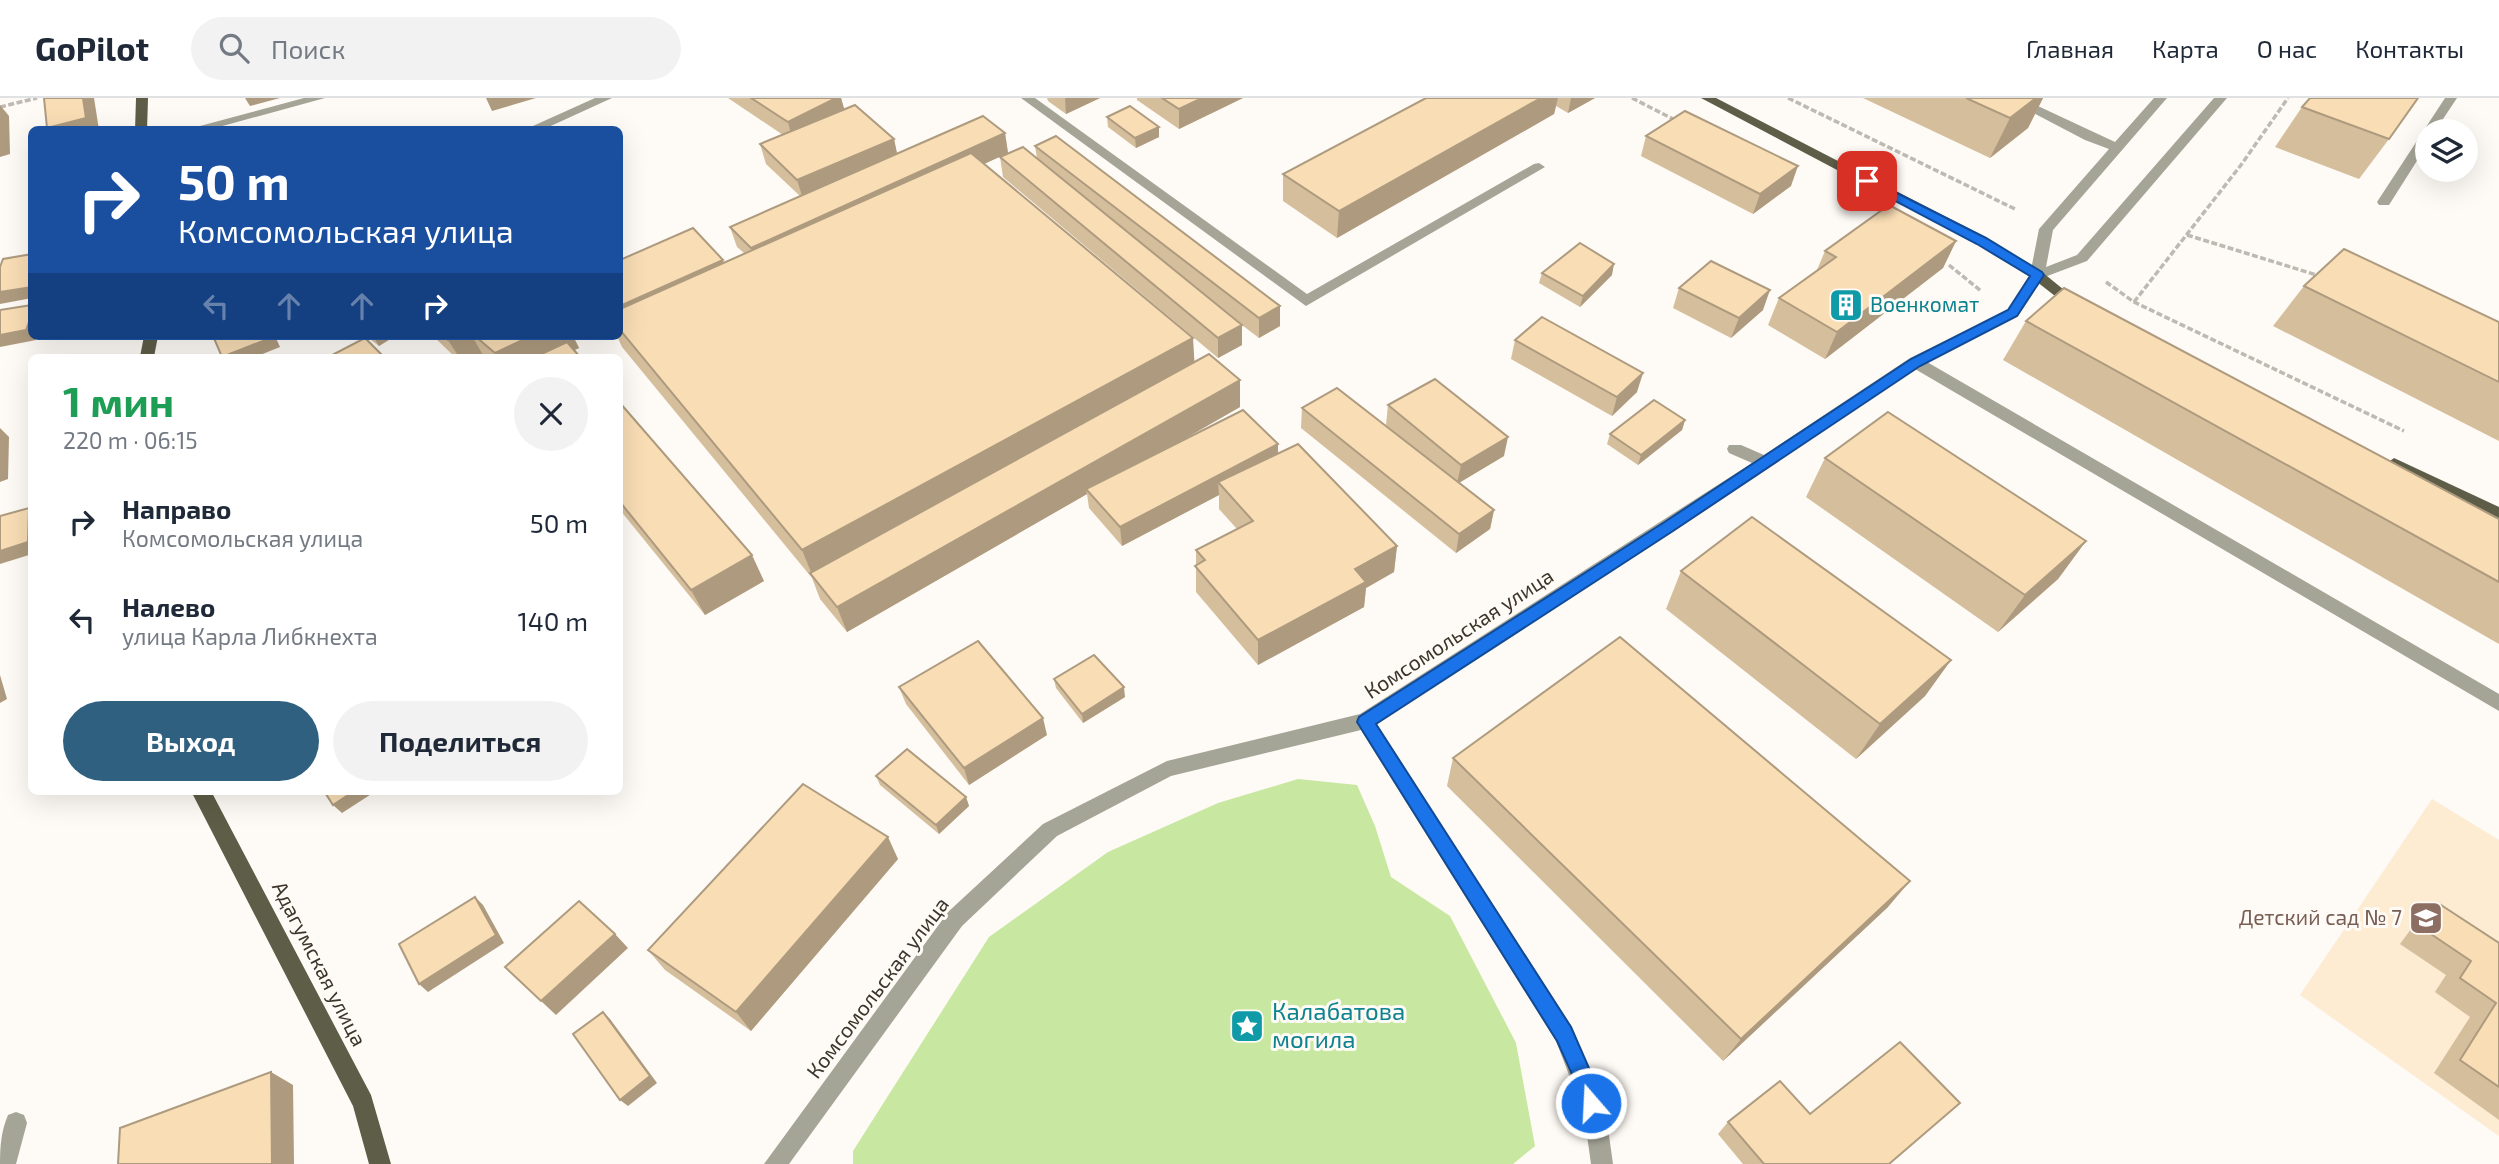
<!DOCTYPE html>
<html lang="ru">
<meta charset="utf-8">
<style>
body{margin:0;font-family:"Exo 2",sans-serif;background:#f2f2f3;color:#1f2937;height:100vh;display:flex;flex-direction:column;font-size:26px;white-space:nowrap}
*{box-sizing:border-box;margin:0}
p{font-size:23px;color:#747a83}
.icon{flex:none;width:38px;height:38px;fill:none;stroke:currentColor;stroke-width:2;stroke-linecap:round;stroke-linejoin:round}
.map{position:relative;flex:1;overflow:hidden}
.panel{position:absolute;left:28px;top:256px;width:595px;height:441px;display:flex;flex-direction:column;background:#fff;border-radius:10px;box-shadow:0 7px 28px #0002}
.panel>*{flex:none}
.banner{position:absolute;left:28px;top:28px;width:595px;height:214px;border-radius:10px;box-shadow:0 7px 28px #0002;background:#1a4fa0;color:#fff;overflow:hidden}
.controls{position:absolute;left:2415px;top:21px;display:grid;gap:14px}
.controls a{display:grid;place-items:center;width:63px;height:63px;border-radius:50%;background:#fff;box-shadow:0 7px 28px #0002;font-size:35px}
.pin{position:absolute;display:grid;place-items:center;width:60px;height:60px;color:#fff;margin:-30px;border-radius:14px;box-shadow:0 4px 10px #0006}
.me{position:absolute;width:77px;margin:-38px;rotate:341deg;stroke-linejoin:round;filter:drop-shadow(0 0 5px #0008)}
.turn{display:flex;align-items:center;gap:24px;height:147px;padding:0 35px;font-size:32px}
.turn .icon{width:91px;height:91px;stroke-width:2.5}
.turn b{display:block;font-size:49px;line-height:60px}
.lanes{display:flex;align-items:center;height:66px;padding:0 35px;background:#0003;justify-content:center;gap:35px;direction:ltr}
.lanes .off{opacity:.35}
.round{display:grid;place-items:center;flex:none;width:74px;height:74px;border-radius:37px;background:#f2f2f3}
.headline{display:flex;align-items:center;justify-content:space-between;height:119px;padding:0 35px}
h1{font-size:42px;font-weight:700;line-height:52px;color:#1e9e55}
.primary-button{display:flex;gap:14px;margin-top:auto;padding:14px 35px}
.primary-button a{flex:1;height:80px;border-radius:42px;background:#30607f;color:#fff;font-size:28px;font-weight:700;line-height:80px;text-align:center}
.primary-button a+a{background:#f2f2f3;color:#1f2937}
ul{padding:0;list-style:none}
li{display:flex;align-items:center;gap:21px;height:98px;padding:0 35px}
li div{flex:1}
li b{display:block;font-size:26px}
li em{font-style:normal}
header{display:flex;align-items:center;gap:42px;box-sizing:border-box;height:98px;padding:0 35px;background:#fff;border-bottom:2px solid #e0e1e3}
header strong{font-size:33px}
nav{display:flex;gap:38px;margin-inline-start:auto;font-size:24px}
.search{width:490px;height:63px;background:#f2f2f3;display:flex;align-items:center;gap:18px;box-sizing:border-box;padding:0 24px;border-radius:38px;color:#747a83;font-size:26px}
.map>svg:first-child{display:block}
</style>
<header>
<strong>GoPilot</strong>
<div class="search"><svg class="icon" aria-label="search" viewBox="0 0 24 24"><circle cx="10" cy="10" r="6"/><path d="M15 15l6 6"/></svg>Поиск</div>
<nav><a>Главная</a><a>Карта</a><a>О нас</a><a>Контакты</a></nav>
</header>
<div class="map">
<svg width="2499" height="1066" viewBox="0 0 2499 1066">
<rect width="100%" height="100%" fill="#fefaf5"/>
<polygon fill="#fdebd2" points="2432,701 2499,742 2499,1038 2300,897"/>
<polygon fill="#c8e7a0" points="1298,681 1357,687 1375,728 1391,779 1450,818 1516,945 1535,1048 1513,1066 853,1066 853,1053 989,839 1108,754 1218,705"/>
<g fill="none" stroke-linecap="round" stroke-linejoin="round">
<g stroke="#beb9b2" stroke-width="3.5" stroke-dasharray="6 2.5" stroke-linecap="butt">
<polyline points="1632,0 1675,22"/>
<polyline points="1788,0 2017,112"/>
<polyline points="0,9 37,0"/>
<polyline points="2187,137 2320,178"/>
<polyline points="1949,167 1981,193"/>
<polyline points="2106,184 2134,204 2404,333"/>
<polyline points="2134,204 2241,67 2288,0"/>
</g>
<g fill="#a4a497" fill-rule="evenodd">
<polygon points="304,0 325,0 208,32 185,32"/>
<polygon points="595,0 612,0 542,32 524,32"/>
<polygon points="1021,0 1035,0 1307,196 1534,66 1539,65 1545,69 1306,208"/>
<polygon points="2005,0 2021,0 2115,44 2154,0 2167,0 2053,132 2046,169 2077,157 2214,0 2227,0 2087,163 2042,180 2018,218 1927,264 2499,596 2499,613 1915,271 1674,433 1376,625 1572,929 1606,1016 1613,1066 1591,1066 1584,1016 1556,943 1361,632 1171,678 1057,738 962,828 789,1066 764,1066 948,814 1043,726 1167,663 1360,616 1752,365 1729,355 1727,351 1729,347 1741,347 1764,357 1910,260 2008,212 2030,177 2039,131 2109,51 2085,42"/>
<polygon points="2445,0 2457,0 2435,33 2427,33 2427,47 2389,107 2379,107 2377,104"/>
<path d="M16 1014 24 1017 27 1025 16 1066H0C0 1048 1 1034 8 1017Z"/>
</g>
<g fill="#5e5d47" fill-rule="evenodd">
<polygon points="136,0 148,0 147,32 135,32"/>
<polygon points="1701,0 1716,0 1987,140 2042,174 2085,209 2083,212 2073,212 2032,180 1977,146"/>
<polygon points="144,238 158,238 154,259 140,259"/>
<polygon points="2394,360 2499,409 2499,422 2388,370 2386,366"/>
<polygon points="191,693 211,693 371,997 391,1066 369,1066 353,1008"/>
</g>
</g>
<g fill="#d5be9c">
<polygon points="728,0 841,0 844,12 894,41 897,56 1005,35 1008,55 984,66 1194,264 1240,282 1240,309 1165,352 1278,355 1397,448 1394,474 1366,490 1364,509 1258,567 1196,494 1196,452 1237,431 1219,411 1219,397 1122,448 1089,410 1087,396 847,534 820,501 812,480 622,249 617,238 620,238 620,154 622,161 724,164 744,155 737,149 730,129 800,98 766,66 760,46 783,37"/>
<polygon points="1047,0 1100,0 1066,16 1048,3"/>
<polygon points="1137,0 1243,0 1179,31 1137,2"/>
<polygon points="1426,0 1595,0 1568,15 1556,8 1554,16 1337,140 1283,103 1283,76"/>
<polygon points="1863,0 2043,0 2028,30 1990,60"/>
<polygon points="2302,9 2389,41 2359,81 2275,49"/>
<polygon points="1107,19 1159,29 1159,39 1136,50 1108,29"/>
<polygon points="1646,38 1791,88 1753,116 1641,58"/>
<polygon points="1035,48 1280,228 1259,240 1242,227 1242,247 1218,260 1003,79 1000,59 1037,60"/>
<polygon points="1956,143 1943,170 1825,261 1768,227 1779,200 1817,172 1825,153"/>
<polygon points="1542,175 1612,177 1580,209 1539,185"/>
<polygon points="2304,188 2499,224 2499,343 2273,228"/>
<polygon points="1679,190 1763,212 1731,240 1673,210"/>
<polygon points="2026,223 2499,421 2499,546 2003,262"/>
<polygon points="366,238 395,238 379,248"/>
<polygon points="433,238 573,238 579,250 574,252 580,259 455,259"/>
<polygon points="1515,242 1637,294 1612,318 1511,261"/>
<polygon points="620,305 764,483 705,517 620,412"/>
<polygon points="1388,307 1504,358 1459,385 1494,412 1490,431 1456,455 1301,330 1302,310 1415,351 1386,327"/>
<polygon points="1685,322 1682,332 1638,367 1607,346 1610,336"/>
<polygon points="1825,360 2086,443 2058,481 1998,534 1806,399"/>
<polygon points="1681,473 1951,562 1925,598 1856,661 1666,511"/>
<polygon points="1054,581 1125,599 1083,625 1056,590"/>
<polygon points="899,589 1047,637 969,687 906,606"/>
<polygon points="1453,660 1888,809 1723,963 1447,688"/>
<polygon points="876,678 966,699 969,708 939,736 880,687"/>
<polygon points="898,761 751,933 665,872 648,852"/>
<polygon points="2441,807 2499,845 2499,1022 2434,975 2470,919 2435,894 2446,877 2400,846 2417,823"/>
<polygon points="1810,1016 1889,1066 1743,1066 1718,1036 1728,1024"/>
</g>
<g fill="#ae9b7f">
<polygon points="83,0 94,0 99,32 48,32 47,30"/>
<polygon points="245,0 280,0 250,8"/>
<polygon points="486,0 536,0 492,13"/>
<polygon points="836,0 841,0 846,17 793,44 788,24"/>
<polygon points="1065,0 1100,0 1066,16"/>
<polygon points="1202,0 1243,0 1179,31 1179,11"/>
<polygon points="1541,0 1558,0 1554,16 1337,140 1339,113"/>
<polygon points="1571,0 1595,0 1568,15"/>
<polygon points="2036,0 2043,0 2028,30 1990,60 2010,20"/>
<polygon points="0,7 9,18 10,56 0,59"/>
<polygon points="1159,29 1159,39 1136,50 1135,40"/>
<polygon points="1005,35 1008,55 758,169 751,150"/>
<polygon points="894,41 898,60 803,101 797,82"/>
<polygon points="1798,68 1791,88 1753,116 1760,96"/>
<polygon points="1956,143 1943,170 1825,261 1837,234"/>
<polygon points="723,162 730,182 620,231 620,208"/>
<polygon points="1614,166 1612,177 1580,209 1583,198"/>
<polygon points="32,189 32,200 0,206 0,194"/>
<polygon points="1770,192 1763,212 1731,240 1739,220"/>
<polygon points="1280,208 1280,228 1259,240 1259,220"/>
<polygon points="32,216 32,238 37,238 36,242 0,249 0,237"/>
<polygon points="1242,227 1242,247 1218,260 1218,240"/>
<polygon points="272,238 275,238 280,249 255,259 222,259"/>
<polygon points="373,238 395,238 379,248"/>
<polygon points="457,238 472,238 484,259 459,259 448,242"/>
<polygon points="531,238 573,238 579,250 559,259 498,259 495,255"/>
<polygon points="1193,240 1195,273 813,479 802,452"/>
<polygon points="1643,275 1637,294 1612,318 1617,299"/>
<polygon points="1240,282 1240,309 1090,395 1086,391 1087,396 847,534 837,509"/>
<polygon points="1685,322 1682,332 1638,367 1641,357"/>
<polygon points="0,330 9,339 8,381 0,384"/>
<polygon points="1508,339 1504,358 1457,386 1461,367"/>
<polygon points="1278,346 1278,365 1218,384 1219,397 1122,448 1120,429"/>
<polygon points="29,410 32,412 32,456 0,466 0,453"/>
<polygon points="1494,412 1490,431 1456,455 1459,436"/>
<polygon points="2086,443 2058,481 1998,534 2025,497"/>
<polygon points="1397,448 1394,474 1366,490 1364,509 1258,567 1258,542 1355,471"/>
<polygon points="752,457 764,483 705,517 691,492"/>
<polygon points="1951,562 1925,598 1856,661 1880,626"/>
<polygon points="0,577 7,601 0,605"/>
<polygon points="1124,589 1125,599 1083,625 1082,616"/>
<polygon points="1043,620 1047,637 969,687 964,670"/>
<polygon points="354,693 376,693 342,715 333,707"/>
<polygon points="966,699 969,708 939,736 936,727"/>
<polygon points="888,739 898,761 751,933 736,914"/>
<polygon points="1910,783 1888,809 1723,963 1741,941"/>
<polygon points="475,799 483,807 504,845 428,894 419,886"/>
<polygon points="615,836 628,850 556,917 541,903"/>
<polygon points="603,914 610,921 657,985 628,1008 620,1002"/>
<polygon points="271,974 293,987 294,1066 272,1066"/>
</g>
<g fill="#f8ddb5" stroke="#ae9b7f" stroke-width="2">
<polygon points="44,0 83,0 86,20 47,30"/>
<polygon points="751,0 836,0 788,24"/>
<polygon points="1162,0 1202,0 1179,11"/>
<polygon points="1426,0 1541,0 1339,113 1283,76"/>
<polygon points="1966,0 2036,0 2010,20"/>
<polygon points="2310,0 2418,0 2389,41 2302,9"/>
<polygon points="855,7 894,41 797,82 760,46"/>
<polygon points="1130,8 1159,29 1135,40 1107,19"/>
<polygon points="1685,13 1798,68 1760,96 1646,38"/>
<polygon points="983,18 1005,35 751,150 730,129"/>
<polygon points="1056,38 1280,208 1259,220 1035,48"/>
<polygon points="1023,49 1242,227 1218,240 1000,59"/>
<polygon points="971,55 1193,240 802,452 620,232 620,211"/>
<polygon points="1889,107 1956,143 1837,234 1779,200 1836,159 1825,153"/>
<polygon points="693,130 723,162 620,208 620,162"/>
<polygon points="1580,145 1614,166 1583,198 1542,175"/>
<polygon points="2344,151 2499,224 2499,284 2304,188"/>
<polygon points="32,156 32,189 0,194 0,169 3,161"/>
<polygon points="1711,163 1770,192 1739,220 1679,190"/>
<polygon points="2064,190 2499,421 2499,484 2026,223"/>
<polygon points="32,207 32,216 26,232 0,237 0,212"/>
<polygon points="1542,219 1643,275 1617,299 1515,242"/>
<polygon points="213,238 272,238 273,239 222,259"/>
<polygon points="444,238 457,238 448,242"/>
<polygon points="475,238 531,238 495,255"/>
<polygon points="365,240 384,259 337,259 334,256"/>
<polygon points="567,244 580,259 535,259"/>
<polygon points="1209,256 1240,282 837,509 810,475"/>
<polygon points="1435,281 1508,339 1461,367 1388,307"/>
<polygon points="1337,290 1494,412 1459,436 1302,310"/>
<polygon points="1654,302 1685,322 1641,357 1610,336"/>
<polygon points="620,305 752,457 691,492 620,404"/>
<polygon points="1243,312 1278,346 1120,429 1086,391"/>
<polygon points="1888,314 2086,443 2025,497 1825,360"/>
<polygon points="1298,346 1397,448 1355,471 1366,484 1258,542 1195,468 1205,462 1196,452 1253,423 1218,384"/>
<polygon points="29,410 28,444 0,453 0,418"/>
<polygon points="1752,419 1951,562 1880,626 1681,473"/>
<polygon points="1620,539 1910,783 1741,941 1453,660"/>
<polygon points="978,543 1043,620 964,670 899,589"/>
<polygon points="1094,557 1124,589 1082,616 1054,581"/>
<polygon points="907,651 966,699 936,727 876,678"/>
<polygon points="803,686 888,739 736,914 648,852"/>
<polygon points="324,693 354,693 333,707"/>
<polygon points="475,799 496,837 419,886 399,846"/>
<polygon points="579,803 615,836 541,903 505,869"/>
<polygon points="2441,807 2499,845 2499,989 2460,962 2496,905 2460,880 2471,863 2425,832"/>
<polygon points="603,914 650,978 620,1002 573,936"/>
<polygon points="1900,944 1960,1005 1889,1066 1764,1066 1728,1024 1780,983 1810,1016"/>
<polygon points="271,974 272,1066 118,1066 120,1030"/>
</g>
<polygon fill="#1a73e8" stroke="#114b97" stroke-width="2" points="1867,80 1986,140 2042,174 2044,177 2017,218 1920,268 1673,433 1376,626 1571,929 1596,986 1601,1005 1599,1012 1591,1015 1584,1012 1577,987 1557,943 1357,624 1359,619 1663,425 1911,261 2008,212 2030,178 1977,146 1863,86 1863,81"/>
<defs>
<g id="building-square" transform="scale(1.75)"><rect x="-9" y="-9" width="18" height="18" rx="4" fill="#0f9aa8" stroke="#fefaf5"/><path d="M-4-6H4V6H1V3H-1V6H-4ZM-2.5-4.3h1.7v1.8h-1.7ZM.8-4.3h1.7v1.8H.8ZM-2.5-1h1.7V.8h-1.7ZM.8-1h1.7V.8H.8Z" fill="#fff"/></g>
<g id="school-square" transform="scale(1.75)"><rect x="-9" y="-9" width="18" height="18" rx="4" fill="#8d6e63" stroke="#fefaf5"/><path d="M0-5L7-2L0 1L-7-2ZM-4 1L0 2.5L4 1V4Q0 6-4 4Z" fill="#fff"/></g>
<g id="sight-square" transform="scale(1.75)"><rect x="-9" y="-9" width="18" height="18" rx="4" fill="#0f9aa8" stroke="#fefaf5"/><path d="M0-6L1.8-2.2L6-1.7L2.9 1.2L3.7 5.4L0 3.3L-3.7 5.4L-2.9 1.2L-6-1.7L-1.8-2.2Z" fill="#fff"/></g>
</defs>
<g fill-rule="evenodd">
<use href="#building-square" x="1846" y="207"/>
<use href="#school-square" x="2426" y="820"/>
<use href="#sight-square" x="1247" y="928"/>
</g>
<g text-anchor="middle" stroke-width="6" stroke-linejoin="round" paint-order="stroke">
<g font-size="21" fill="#0d838f" stroke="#fefaf5" text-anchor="start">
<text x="1870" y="214">Военкомат</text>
</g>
<g font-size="21" fill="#3c352b" stroke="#fefaf5">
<text transform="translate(1459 536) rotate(-33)" y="7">Комсомольская улица</text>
<text transform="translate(319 866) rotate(63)" y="7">Адагумская улица</text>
<text transform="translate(878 890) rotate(-53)" y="7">Комсомольская улица</text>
</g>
<g font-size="21" fill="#785e54" stroke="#fefaf5" text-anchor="end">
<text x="2402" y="827">Детский сад № 7</text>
</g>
<g font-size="24" fill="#0d838f" stroke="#fefaf5" text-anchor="start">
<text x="1272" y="922">Калабатова<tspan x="1272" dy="28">могила</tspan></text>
</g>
</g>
</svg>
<div class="controls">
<a><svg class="icon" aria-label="layers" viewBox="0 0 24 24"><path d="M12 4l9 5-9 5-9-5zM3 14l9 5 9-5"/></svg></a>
</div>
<div class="pin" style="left:1867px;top:83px;background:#d93025"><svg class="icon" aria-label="arrive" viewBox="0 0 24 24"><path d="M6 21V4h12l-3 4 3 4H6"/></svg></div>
<svg class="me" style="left:1591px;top:1005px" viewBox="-20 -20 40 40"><circle r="17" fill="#1a73e8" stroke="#fff" stroke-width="3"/><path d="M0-11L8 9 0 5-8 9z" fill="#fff"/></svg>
<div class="banner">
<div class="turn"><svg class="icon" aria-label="right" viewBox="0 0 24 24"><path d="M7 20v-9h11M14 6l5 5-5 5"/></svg><div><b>50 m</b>Комсомольская улица</div></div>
<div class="lanes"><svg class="icon off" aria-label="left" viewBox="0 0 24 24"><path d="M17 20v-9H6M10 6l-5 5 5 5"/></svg><svg class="icon off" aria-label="ahead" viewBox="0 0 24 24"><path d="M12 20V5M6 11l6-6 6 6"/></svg><svg class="icon off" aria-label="ahead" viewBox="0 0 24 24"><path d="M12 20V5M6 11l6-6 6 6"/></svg><svg class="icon" aria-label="right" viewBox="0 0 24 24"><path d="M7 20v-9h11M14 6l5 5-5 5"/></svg></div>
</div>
<section class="panel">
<div class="headline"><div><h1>1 мин</h1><p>220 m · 06:15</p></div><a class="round"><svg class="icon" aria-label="close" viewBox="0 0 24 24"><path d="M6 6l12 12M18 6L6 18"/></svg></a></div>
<ul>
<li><svg class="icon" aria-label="right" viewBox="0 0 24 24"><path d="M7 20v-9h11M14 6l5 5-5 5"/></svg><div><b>Направо</b><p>Комсомольская улица</p></div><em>50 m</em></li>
<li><svg class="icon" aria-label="left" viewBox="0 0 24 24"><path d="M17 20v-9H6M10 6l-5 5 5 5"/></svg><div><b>Налево</b><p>улица Карла Либкнехта</p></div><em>140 m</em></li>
</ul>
<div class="primary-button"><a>Выход</a><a>Поделиться</a></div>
</section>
</div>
